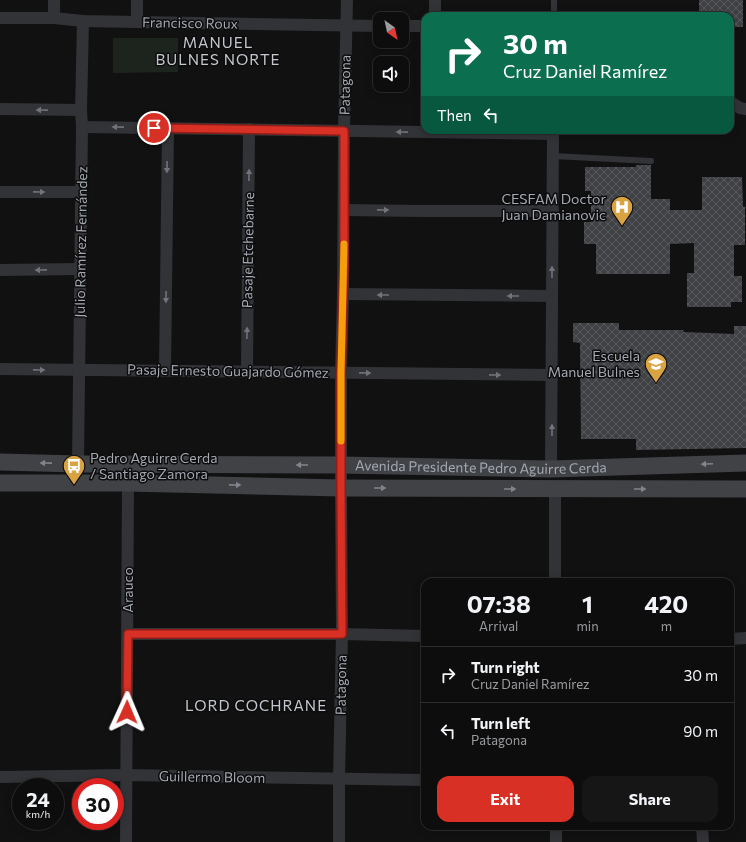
<!DOCTYPE html>
<meta charset="utf-8">
<style>
body{margin:0;font-family:Commissioner,sans-serif;background:#161617;color:#f1f3f6;height:100vh;display:flex;flex-direction:column;font-size:15px;white-space:nowrap}
*{box-sizing:border-box;margin:0}
p{font-size:13px;color:#9a9c9e}
.icon{flex:none;width:22px;height:22px;fill:none;stroke:currentColor;stroke-width:2;stroke-linecap:round;stroke-linejoin:round}
.map{position:relative;flex:1;overflow:hidden}
.panel{position:absolute;left:421px;top:578px;width:313px;height:252px;display:flex;flex-direction:column;background:#0d0d0e;border-radius:12px;box-shadow:0 2px 10px #0003,0 0 0 1px #2d2d2e}
.panel>*{flex:none}
.top-card{position:absolute;left:421px;top:12px;width:313px;height:122px;border-radius:12px;box-shadow:0 2px 10px #0003,0 0 0 1px #2d2d2e;background:#0b6e4f;color:#fff;overflow:hidden}
.needle{width:26px;rotate:147deg}
.fabs{position:absolute;left:373px;top:12px;display:grid;gap:8px}
.fabs a{display:grid;place-items:center;width:36px;height:36px;border-radius:8px;background:#0d0d0e;box-shadow:0 2px 10px #0003,0 0 0 1px #2d2d2e;font-size:20px}
.speed{position:absolute;left:12px;top:778px;display:flex;gap:8px;font-size:20px;font-weight:700;text-align:center}
.speed>*{display:grid;place-content:center;width:52px;height:52px;border-radius:50%;background:#0d0d0e;box-shadow:0 2px 10px #0003,0 0 0 1px #2d2d2e;line-height:1}
.speed small{font-size:10px;font-weight:400}
.speed .limit{border:6px solid #d22;background:#fff;color:#111}
.pin{position:absolute;display:grid;place-items:center;width:34px;height:34px;color:#fff;margin:-17px;border:2px solid #fff;border-radius:50%;box-shadow:0 1px 4px #0007}
.me{position:absolute;width:44px;margin:-22px;rotate:1deg;stroke-linejoin:round;filter:drop-shadow(0 0 3px #0008)}
.turn{display:flex;align-items:center;gap:14px;height:84px;padding:0 16px;font-size:18px}
.turn .icon{width:52px;height:52px;stroke-width:2.5}
.turn b{display:block;font-size:28px;line-height:34px}
.then{display:flex;align-items:center;height:38px;padding:0 16px;background:#0003;gap:8px;font-size:15px}
.eta{display:flex;justify-content:space-evenly;align-items:center;height:68px;text-align:center}
.eta b{font-size:24px;font-weight:700;line-height:28px}
.primary-button{display:flex;gap:8px;margin-top:auto;padding:8px 16px}
.primary-button a{flex:1;height:46px;border-radius:12px;background:#d93025;color:#fff;font-size:16px;font-weight:700;line-height:46px;text-align:center}
.primary-button a+a{background:#161617;color:#f1f3f6}
ul{padding:0;list-style:none}
li{display:flex;align-items:center;gap:12px;height:56px;padding:0 16px;border-top:1px solid #2d2d2e}
li div{flex:1}
li b{display:block;font-size:15px}
li em{font-style:normal}
.map>svg:first-child{display:block}
</style>
<div class="map">
<svg width="746" height="842" viewBox="0 0 746 842">
<defs>
<pattern id="building-cross-hatch" width="8" height="8" patternUnits="userSpaceOnUse"><rect width="8" height="8" fill="#404145"/><path d="M0 0l8 8M0 8l8-8" fill="none" stroke="#595a5d"/></pattern>
</defs>
<rect width="100%" height="100%" fill="#111112"/>
<polygon fill="#1d241e" points="113,38 178,38 178,72 113,73"/>
<g fill="url(#building-cross-hatch)">
<polygon points="699,0 743,0 743,27 730,27 730,16 699,16"/>
<polygon points="636,165 651,165 651,199 670,199 670,210 702,210 702,177 742,177 743,207 745,207 745,245 734,245 734,276 742,276 742,302 731,302 731,307 687,307 687,273 694,273 694,243 670,244 670,274 596,274 596,244 584,244 584,222 591,222 591,191 585,191 585,167 636,167"/>
<polygon points="573,323 619,323 619,330 684,330 683,332 709,333 734,334 734,326 746,326 746,448 636,450 636,439 581,439 580,343 573,342"/>
</g>
<g fill="none" stroke-linecap="round" stroke-linejoin="round">
<g stroke="#323336" stroke-width="6">
<polyline points="554,16 554,0"/>
<polyline points="553,156 651,161"/>
</g>
<g stroke="#323336" stroke-width="12">
<polyline points="435,16 435,0"/>
<polyline points="0,18 54,18 83,21 137,22 380,26"/>
<polyline points="54,18 54,0"/>
<polyline points="137,22 137,0"/>
<polyline points="402,26 425,26"/>
<polyline points="730,102 740,108 746,109"/>
<polyline points="0,109 81,110"/>
<polyline points="82,127 553,134"/>
<polyline points="0,192 81,192"/>
<polyline points="344,210 421,211 553,211"/>
<polyline points="0,270 80,269"/>
<polyline points="343,294 552,296"/>
<polyline points="0,369 552,375"/>
<polyline points="165,371 168,128"/>
<polyline points="247,372 249,129"/>
<polyline points="78,464 82,127 81,110 83,21"/>
<polyline points="551,469 553,130"/>
<polyline points="555,489 555,582"/>
<polyline points="128,634 342,634 425,636"/>
<polyline points="730,639 746,638"/>
<polyline points="0,777 126,775 425,780"/>
<polyline points="556,826 556,842"/>
<polyline points="702,826 703,842"/>
<polyline points="126,842 128,483"/>
<polyline points="339,842 339,779 342,634 341,488 341,373 343,294 344,131 347,0"/>
</g>
<g stroke="#404246" stroke-width="17">
<path id="s1" d="M0 462 78 464 341 465 551 469 746 463"/>
<polyline points="0,483 128,483 341,488 746,489"/>
</g>
</g>
<defs><path id="oneway-solid" d="M-6-.8H1V-3.2L6.5 0L1 3.2V.8H-6Z"/></defs>
<g fill="#71737a">
<use href="#oneway-solid" transform="translate(42 110) rotate(-179)"/>
<use href="#oneway-solid" transform="translate(118 127) rotate(-179)"/>
<use href="#oneway-solid" transform="translate(402 132) rotate(-179)"/>
<use href="#oneway-solid" transform="translate(167 167) rotate(91)"/>
<use href="#oneway-solid" transform="translate(249 175) rotate(-89)"/>
<use href="#oneway-solid" transform="translate(39 192) rotate(1)"/>
<use href="#oneway-solid" transform="translate(383 210) rotate(1)"/>
<use href="#oneway-solid" transform="translate(41 270) rotate(179)"/>
<use href="#oneway-solid" transform="translate(552 272) rotate(-90)"/>
<use href="#oneway-solid" transform="translate(383 295) rotate(-180)"/>
<use href="#oneway-solid" transform="translate(513 296) rotate(-180)"/>
<use href="#oneway-solid" transform="translate(166 297) rotate(91)"/>
<use href="#oneway-solid" transform="translate(247 333) rotate(-89)"/>
<use href="#oneway-solid" transform="translate(39 370) rotate(1)"/>
<use href="#oneway-solid" transform="translate(365 373) rotate(1)"/>
<use href="#oneway-solid" transform="translate(495 375) rotate(1)"/>
<use href="#oneway-solid" transform="translate(552 430) rotate(-90)"/>
</g>
<g fill="#81848c">
<use href="#oneway-solid" transform="translate(46 463) rotate(-179)"/>
<use href="#oneway-solid" transform="translate(707 464) rotate(178)"/>
<use href="#oneway-solid" transform="translate(302 465) rotate(-180)"/>
<use href="#oneway-solid" transform="translate(235 485) rotate(1)"/>
<use href="#oneway-solid" transform="translate(380 488)"/>
<use href="#oneway-solid" transform="translate(510 489)"/>
<use href="#oneway-solid" transform="translate(640 489)"/>
</g>
<g fill="none" stroke-linecap="round" stroke-linejoin="round">
<g stroke="#8d1f18" stroke-width="10">
<polyline id="route" points="127,712 128,634 342,634 341,488 341,373 344,266 344,131 154,128"/>
</g>
<use href="#route" stroke="#d93025" stroke-width="7"/>
<polyline stroke="#f59e0b" stroke-width="7" points="341,441 341,373 344,244"/>
</g>
<defs>
<g id="hospital-pin" transform="scale(1.15)"><path d="M0 17L-7.5 6A9.5 9.5 0 1 1 7.5 6Z" fill="#d9a341" stroke="#0c0c0d"/><path d="M-5-5h3v3.5h4V-5h3V5h-3V1.5h-4V5h-3Z" fill="#fff"/></g>
<g id="school-pin" transform="scale(1.15)"><path d="M0 17L-7.5 6A9.5 9.5 0 1 1 7.5 6Z" fill="#d9a341" stroke="#0c0c0d"/><path d="M0-5L7-2L0 1L-7-2ZM-4 1L0 2.5L4 1V4Q0 6-4 4Z" fill="#fff"/></g>
<g id="bus-pin" transform="scale(1.15)"><path d="M0 17L-7.5 6A9.5 9.5 0 1 1 7.5 6Z" fill="#d9a341" stroke="#0c0c0d"/><path d="M-5-6H5V4H4V6H2V4H-2V6H-4V4H-5ZM-3.5-4V0h7V-4ZM-3.5 1.2v1.5H-2V1.2ZM2 1.2v1.5H3.5V1.2Z" fill="#fff"/></g>
</defs>
<g fill-rule="evenodd">
<use href="#hospital-pin" x="622" y="207"/>
<use href="#school-pin" x="656" y="364"/>
<use href="#bus-pin" x="74" y="466"/>
</g>
<g text-anchor="middle" stroke-width="3" stroke-linejoin="round" paint-order="stroke">
<g font-size="14" fill="#a4a8b1" stroke="#0c0c0d">
<text transform="translate(190 23) rotate(1)" y="5">Francisco Roux</text>
<text transform="translate(345 85) rotate(-89)" y="5">Patagona</text>
<text transform="translate(81 242) rotate(-89)" y="5">Julio Ramírez Fernández</text>
<text transform="translate(248 250) rotate(-89)" y="5">Pasaje Etchebarne</text>
<text transform="translate(228 371) rotate(1)" y="5">Pasaje Ernesto Guajardo Gómez</text>
<text dy="5" stroke="none"><textPath href="#s1" startOffset="481">Avenida Presidente Pedro Aguirre Cerda</textPath></text>
<text transform="translate(128 590) rotate(-90)" y="5">Arauco</text>
<text transform="translate(341 685) rotate(-89)" y="5">Patagona</text>
<text transform="translate(212 777) rotate(1)" y="5">Guillermo Bloom</text>
</g>
<g font-size="14" fill="#a4a8b1" stroke="#0c0c0d" text-anchor="end">
<text x="606" y="204">CESFAM Doctor<tspan x="606" dy="16">Juan Damianovic</tspan></text>
<text x="640" y="361">Escuela<tspan x="640" dy="16">Manuel Bulnes</tspan></text>
<text x="90" y="463" text-anchor="start">Pedro Aguirre Cerda<tspan x="90" dy="16">/ Santiago Zamora</tspan></text>
</g>
<g font-size="15" letter-spacing="1" fill="#c4c7cd" stroke="#0c0c0d">
<text x="218" y="48">MANUEL<tspan x="218" dy="17">BULNES NORTE</tspan></text>
<text x="256" y="711">LORD COCHRANE</text>
</g>
</g>
</svg>
<div class="fabs">
<a><svg class="needle" viewBox="-14 -14 28 28"><path d="M0-13l5 13h-10z" fill="#e53935"/><path d="M0 13l5-13h-10z" fill="#9a9c9e"/></svg></a>
<a><svg class="icon" aria-label="sound" viewBox="0 0 24 24"><path d="M4 9h4l5-4v14l-5-4H4zM17 9q2 3 0 6"/></svg></a>
</div>
<div class="speed"><div>24<small>km/h</small></div><div class="limit">30</div></div>
<div class="pin" style="left:154px;top:128px;background:#d93025"><svg class="icon" aria-label="arrive" viewBox="0 0 24 24"><path d="M6 21V4h12l-3 4 3 4H6"/></svg></div>
<svg class="me" style="left:127px;top:712px" viewBox="-20 -20 40 40"><path d="M0-17L14 15 0 8-14 15z" fill="#d93025" stroke="#fff" stroke-width="4"/></svg>
<div class="top-card">
<div class="turn"><svg class="icon" aria-label="right" viewBox="0 0 24 24"><path d="M7 20v-9h11M14 6l5 5-5 5"/></svg><div><b>30 m</b>Cruz Daniel Ramírez</div></div>
<div class="then">Then<svg class="icon" aria-label="left" viewBox="0 0 24 24"><path d="M17 20v-9H6M10 6l-5 5 5 5"/></svg></div>
</div>
<section class="panel">
<div class="eta">
<div><b>07:38</b><p>Arrival</p></div>
<div><b>1</b><p>min</p></div>
<div><b>420</b><p>m</p></div>
</div>
<ul>
<li><svg class="icon" aria-label="right" viewBox="0 0 24 24"><path d="M7 20v-9h11M14 6l5 5-5 5"/></svg><div><b>Turn right</b><p>Cruz Daniel Ramírez</p></div><em>30 m</em></li>
<li><svg class="icon" aria-label="left" viewBox="0 0 24 24"><path d="M17 20v-9H6M10 6l-5 5 5 5"/></svg><div><b>Turn left</b><p>Patagona</p></div><em>90 m</em></li>
</ul>
<div class="primary-button"><a>Exit</a><a>Share</a></div>
</section>
</div>
